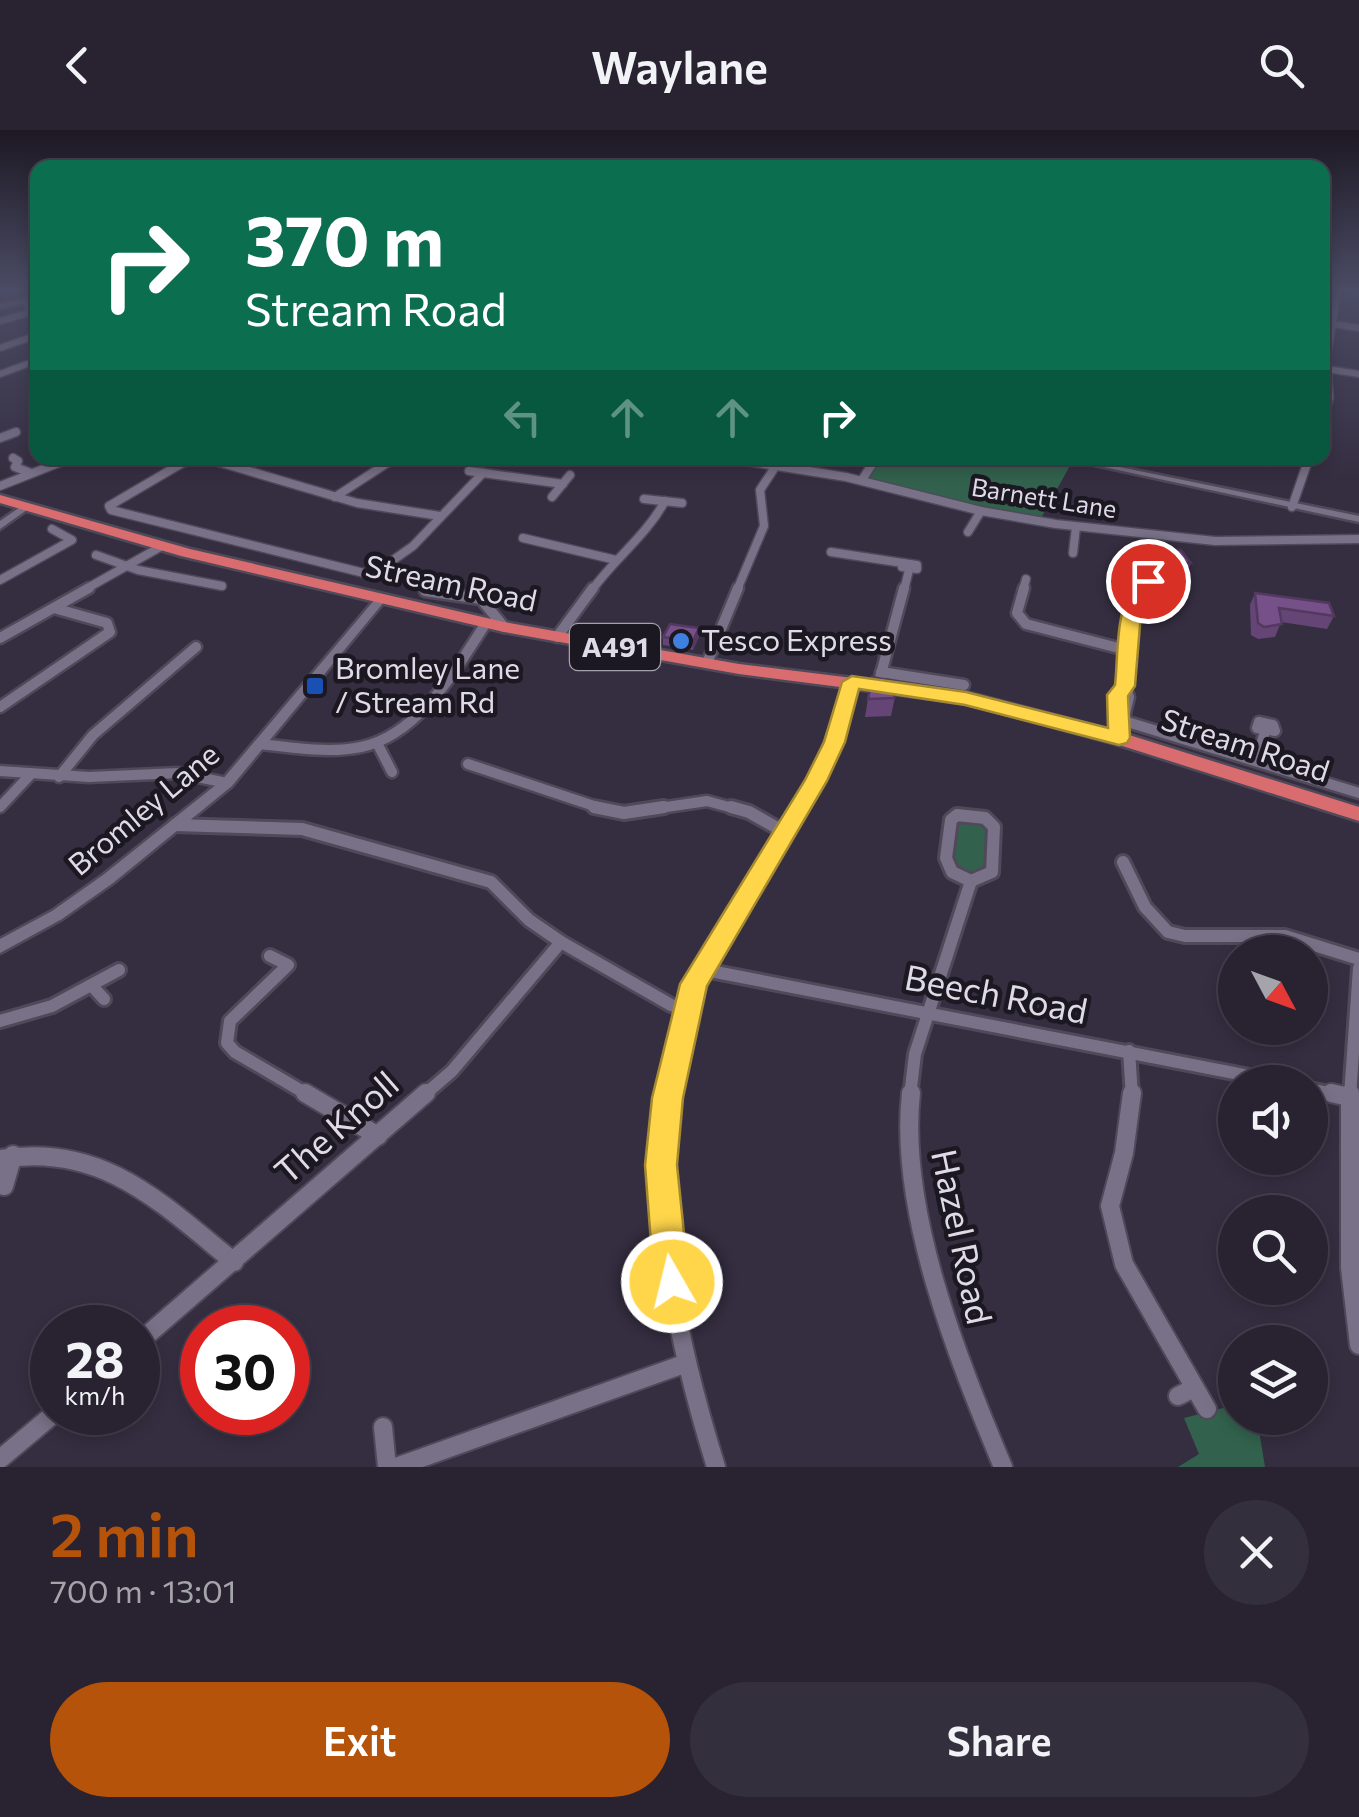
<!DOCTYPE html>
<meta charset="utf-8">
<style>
body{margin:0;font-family:Commissioner,sans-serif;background:#342f3d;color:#f1f3f6;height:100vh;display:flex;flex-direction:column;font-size:38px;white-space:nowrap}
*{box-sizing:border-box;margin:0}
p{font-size:32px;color:#a5a4ab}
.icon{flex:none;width:55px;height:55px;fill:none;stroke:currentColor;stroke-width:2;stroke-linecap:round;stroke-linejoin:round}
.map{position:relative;height:1337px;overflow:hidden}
.panel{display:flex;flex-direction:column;background:#282231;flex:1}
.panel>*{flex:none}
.hud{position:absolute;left:30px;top:30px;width:1300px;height:305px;border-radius:20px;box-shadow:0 5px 15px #0003,0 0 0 2px #443f4d;background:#0b6e4f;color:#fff;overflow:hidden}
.needle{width:65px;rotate:131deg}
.fabs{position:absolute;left:1218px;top:805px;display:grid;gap:20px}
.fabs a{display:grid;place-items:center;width:110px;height:110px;border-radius:50%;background:#282231;box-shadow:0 5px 15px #0003,0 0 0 2px #443f4d;font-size:50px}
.speed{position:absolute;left:30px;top:1175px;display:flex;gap:20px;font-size:50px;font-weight:700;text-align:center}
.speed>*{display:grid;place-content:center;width:130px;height:130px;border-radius:50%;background:#282231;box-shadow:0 5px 15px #0003,0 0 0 2px #443f4d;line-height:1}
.speed small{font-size:25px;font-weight:400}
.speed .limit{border:15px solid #d22;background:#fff;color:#111}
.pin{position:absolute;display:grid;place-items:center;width:85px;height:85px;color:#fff;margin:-42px;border:5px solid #fff;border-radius:50%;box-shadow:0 2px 10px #0007}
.me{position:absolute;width:110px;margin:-55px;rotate:352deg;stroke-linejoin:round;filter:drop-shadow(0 0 8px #0008)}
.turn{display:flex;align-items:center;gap:35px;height:210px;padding:0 50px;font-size:45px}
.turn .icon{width:130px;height:130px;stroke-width:2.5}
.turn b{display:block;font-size:70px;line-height:85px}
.lanes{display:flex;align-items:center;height:95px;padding:0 50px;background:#0003;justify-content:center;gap:50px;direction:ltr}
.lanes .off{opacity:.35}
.round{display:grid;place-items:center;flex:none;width:105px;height:105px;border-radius:52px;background:#342f3d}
.head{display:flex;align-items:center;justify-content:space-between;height:170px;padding:0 50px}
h1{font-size:60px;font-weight:600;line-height:75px;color:#b45309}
.button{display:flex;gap:20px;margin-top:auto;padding:20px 50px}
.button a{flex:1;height:115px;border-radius:60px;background:#b45309;color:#fff;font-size:40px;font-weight:600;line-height:115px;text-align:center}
.button a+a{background:#342f3d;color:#f1f3f6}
header{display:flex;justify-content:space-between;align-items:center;height:130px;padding:0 50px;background:#282231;font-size:45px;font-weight:600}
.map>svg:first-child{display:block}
</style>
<header><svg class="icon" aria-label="back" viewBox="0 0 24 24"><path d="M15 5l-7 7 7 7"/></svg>Waylane<svg class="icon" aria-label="search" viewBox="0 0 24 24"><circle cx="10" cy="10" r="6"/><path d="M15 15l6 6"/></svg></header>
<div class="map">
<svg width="1359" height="1337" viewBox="0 0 1359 1337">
<rect width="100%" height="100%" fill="#352e41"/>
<g fill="#32624d">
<polygon points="879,328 1053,328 1072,332 1040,390 996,382 869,348"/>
<polygon points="957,691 983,692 988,697 987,742 972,744 954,736"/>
<polygon points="1235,1275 1235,1288 1257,1288 1265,1337 1178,1337 1199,1324 1184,1288"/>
</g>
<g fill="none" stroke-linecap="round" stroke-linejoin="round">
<g stroke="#4f4959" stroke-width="9">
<g id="minor-far4">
<polyline points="0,191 32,182 24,171"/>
<polyline points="1333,194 1359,198"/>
<polyline points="0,218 38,205"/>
<polyline points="1327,239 1359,244"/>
<polyline points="0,244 38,230"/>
<polyline points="1323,291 1330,268 1327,229 1338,160"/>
</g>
</g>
<g stroke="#4f4959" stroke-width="11">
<g id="minor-far3">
<polyline points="1322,295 1324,289"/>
<polyline points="0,308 16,302"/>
<polyline points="13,328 18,331 15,337 31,343"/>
<polyline points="727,328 846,347 981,381 1056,394 1215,411 1359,409"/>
<polyline points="469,341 563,354"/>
<polyline points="862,350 876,328"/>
<polyline points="0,356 71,328"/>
<polyline points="335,367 395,328"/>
<polyline points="552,367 570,345"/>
<polyline points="644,369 682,373"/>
<polyline points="1292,377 1309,328"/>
<polyline points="440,386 357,373 205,328 184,332 109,376 111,380 372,445 413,416 483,343"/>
<polyline points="968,402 981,381"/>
<polyline points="523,408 616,430"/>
<polyline points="831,422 903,433"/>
<polyline points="1073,423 1076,397"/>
<polyline points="96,425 138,440 222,456"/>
<polygon points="903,433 917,435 917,439 902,437"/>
<polyline points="0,450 72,410 52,399"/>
<polyline points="84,460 162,416"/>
<path d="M592 460C615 428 646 406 665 371"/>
<polyline points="737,460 764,396 760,360 777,334"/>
<polyline points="904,460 909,440"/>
<polyline points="1023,460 1026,449"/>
<polyline points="1141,460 1148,451"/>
</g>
</g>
<g stroke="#4f4959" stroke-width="15">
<g id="minor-far2">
<polyline points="1024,458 1017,483 1026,494 1130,521"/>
<polyline points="425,461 481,469 504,497"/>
<polyline points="557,507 593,458"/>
<polyline points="0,508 89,458"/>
<polyline points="707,533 738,458"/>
<polyline points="881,542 964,555"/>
<polyline points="878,555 904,458"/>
<polyline points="0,577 110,502 107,493 54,478"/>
<polyline points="1121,590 1359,663"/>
<polyline points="1121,590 1116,585 1118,565 1125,556"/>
<polygon points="1259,592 1273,595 1275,601 1257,598"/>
<polyline points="1119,608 1129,567 1125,556 1133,470 1143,458"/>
<polyline points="377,613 392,642"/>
<path d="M259 614C292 617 328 624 361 617 419 605 456 539 486 493"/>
<polyline points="1256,630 1265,602"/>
<polyline points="468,634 606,680"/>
<polyline points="0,641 89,647 178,643 227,653"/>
<polyline points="59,647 93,605 196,517"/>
<polyline points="0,677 30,645"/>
<polyline points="646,680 707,671 740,680"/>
<polyline points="797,680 823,631 852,552"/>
</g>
</g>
<g stroke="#4f4959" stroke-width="18">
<g id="minor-far1">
<polyline points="594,677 624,683 664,677"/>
<polyline points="731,677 749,682 786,703"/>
<polygon points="957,685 985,688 994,697 992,742 971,751 952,742 946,728 951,690"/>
<polyline points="175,695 302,699 491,752 529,790 561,812 671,875 687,880"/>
<polyline points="1123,732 1145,777 1168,802 1185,806 1285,806 1359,829"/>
<polyline points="270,826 288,835 230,891 227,913 235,922 310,966"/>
<polyline points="700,839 1280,952"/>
<polyline points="93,857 104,869"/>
<polyline points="0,891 52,876 119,840"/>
<polyline points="1129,921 1132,966"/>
<polyline points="1310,959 1343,966"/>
<polyline points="423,966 452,941 561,812"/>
<polyline points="670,966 696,848 798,677"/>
<polyline points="910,966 915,924 971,751"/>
<polyline points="1350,966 1359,838"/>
</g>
</g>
<g stroke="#4f4959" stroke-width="22">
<g id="minor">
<polyline points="305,963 378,1006"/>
<path d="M671 963C649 1089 679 1217 716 1337"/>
<path d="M911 963C898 1081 958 1229 1003 1337"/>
<polyline points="1132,963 1124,1023 1110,1076 1124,1134 1207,1279"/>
<polyline points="1331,963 1349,967"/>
<polyline points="1350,963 1350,1138 1359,1215"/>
<path d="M0 1029C102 1012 160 1072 234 1132"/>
<polyline points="4,1056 13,1025"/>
<polyline points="138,1213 426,963"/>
<polyline points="1178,1266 1194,1258"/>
<polyline points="383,1297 387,1337"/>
<polyline points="0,1329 56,1282"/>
<polyline points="396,1337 684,1234"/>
</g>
</g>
<g stroke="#4f4959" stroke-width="5">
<g id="tertiary">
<polygon points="38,167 38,171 0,178 0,174"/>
<polygon points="1062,328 1076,328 1359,386 1359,392"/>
<polygon points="23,375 31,377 0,399 0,391"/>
<polygon points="380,467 384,468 384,472 232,656 113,753 62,789 0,823 0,809 52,781 103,745 222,650 376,468"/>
</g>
</g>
<g stroke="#4f4959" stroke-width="5">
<polygon id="trunk" points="0,365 190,419 504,492 739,534 965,562 1126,604 1359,677 1359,691 1113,613 965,573 739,544 504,502 181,426 0,373"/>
</g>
<use href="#minor-far4" stroke="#797187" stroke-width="6"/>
<use href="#minor-far3" stroke="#797187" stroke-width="8"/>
<use href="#minor-far2" stroke="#797187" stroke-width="10"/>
<use href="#minor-far1" stroke="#797187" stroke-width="12"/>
<use href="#minor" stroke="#797187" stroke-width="18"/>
<use href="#tertiary" fill="#797187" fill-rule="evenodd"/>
<use href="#trunk" fill="#d86c6e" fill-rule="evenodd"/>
</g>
<g fill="#654575">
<polygon points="1157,419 1191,433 1187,441 1158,441 1151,431"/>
<polygon points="1255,463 1334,486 1327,499 1281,492 1275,507 1258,509 1251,505 1250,475"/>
<polygon points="663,507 699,507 693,520 663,515"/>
<polygon points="898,552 891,586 865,587 868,569"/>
</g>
<polygon fill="#53385f" points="699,498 699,507 693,520 693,511"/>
<g fill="#765088" stroke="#53385f" stroke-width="2.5">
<polygon points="1157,419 1181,420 1191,433 1161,433 1155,422 1159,422"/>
<polygon points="1255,463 1329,473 1334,486 1279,478 1282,494 1264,497 1258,493"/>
<polygon points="670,494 699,498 693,511 663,507"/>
<polygon points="872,547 898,552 894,568 868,569"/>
</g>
<linearGradient id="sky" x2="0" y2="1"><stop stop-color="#1d1924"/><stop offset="0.46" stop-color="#4b4c65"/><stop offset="1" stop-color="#4b4c65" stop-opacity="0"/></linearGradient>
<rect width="1359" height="348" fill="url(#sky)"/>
<path fill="#ffd54a" stroke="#a68a30" stroke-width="2.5" d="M1148 446 1157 451 1142 471 1135 556 1128 566 1130 608 1127 613 1119 615 965 575 859 559 845 612 827 651 707 856 683 968 677 1035 689 1152 684 1164 672 1169 659 1164 654 1152 645 1035 652 968 680 854 805 650 824 612 842 552 852 546 966 562 1108 598 1107 565 1115 555C1119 523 1113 460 1148 446Z"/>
<circle fill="#3f7fe0" stroke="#1b1821" stroke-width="4" cx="681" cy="511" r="10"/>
<rect fill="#1a4fb4" stroke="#1b1821" stroke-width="4" x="305" y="546" width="20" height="20" rx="5"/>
<g text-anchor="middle" stroke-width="9" stroke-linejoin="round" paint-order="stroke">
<g font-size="25" fill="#dfdae7" stroke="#1b1821">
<text transform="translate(1044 368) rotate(9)" y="9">Barnett Lane</text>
</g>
<rect fill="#1b1821" stroke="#a4a0ac" stroke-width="2.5" x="570" y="494" width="90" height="46" rx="8"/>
<g font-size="28" font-weight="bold" fill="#dfdae7">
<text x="615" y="527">A491</text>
</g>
<g font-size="30" fill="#dfdae7" stroke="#1b1821">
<text transform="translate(451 454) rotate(12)" y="10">Stream Road</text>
<text transform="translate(1245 616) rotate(18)" y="10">Stream Road</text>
<text transform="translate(144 680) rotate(-40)" y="10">Bromley Lane</text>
</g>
<g font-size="30" fill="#dfdae7" stroke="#1b1821" text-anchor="start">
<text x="701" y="521">Tesco Express</text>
<text x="335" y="549">Bromley Lane<tspan x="335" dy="34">/ Stream Rd</tspan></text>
</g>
<g font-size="35" fill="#dfdae7" stroke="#1b1821">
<text transform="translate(996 865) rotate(11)" y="12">Beech Road</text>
<text transform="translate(337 998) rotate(-41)" y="12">The Knoll</text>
<text transform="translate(961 1107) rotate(78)" y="12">Hazel Road</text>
</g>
</g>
</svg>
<div class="fabs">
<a><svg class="needle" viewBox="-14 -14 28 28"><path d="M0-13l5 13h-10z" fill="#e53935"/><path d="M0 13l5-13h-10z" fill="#a5a4ab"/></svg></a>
<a><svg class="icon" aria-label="sound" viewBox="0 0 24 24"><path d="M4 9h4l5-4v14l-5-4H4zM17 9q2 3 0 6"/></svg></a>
<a><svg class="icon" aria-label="search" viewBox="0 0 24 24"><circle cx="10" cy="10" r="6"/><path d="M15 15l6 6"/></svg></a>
<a><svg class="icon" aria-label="layers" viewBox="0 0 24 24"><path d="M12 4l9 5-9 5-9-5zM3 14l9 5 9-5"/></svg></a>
</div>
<div class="speed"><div>28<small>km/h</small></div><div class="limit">30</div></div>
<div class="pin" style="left:1148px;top:451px;background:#d93025"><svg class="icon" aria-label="arrive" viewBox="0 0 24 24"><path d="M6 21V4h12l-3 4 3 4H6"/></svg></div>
<svg class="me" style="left:672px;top:1152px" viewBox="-20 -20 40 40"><circle r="17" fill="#ffd54a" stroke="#fff" stroke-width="3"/><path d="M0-11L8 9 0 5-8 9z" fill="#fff"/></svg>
<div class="hud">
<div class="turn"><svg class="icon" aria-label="right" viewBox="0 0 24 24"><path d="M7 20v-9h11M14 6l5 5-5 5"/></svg><div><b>370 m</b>Stream Road</div></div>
<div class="lanes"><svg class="icon off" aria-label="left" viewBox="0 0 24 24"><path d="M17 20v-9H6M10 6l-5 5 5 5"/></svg><svg class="icon off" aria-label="ahead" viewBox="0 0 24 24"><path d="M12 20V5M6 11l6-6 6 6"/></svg><svg class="icon off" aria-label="ahead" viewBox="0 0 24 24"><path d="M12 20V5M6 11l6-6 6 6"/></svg><svg class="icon" aria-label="right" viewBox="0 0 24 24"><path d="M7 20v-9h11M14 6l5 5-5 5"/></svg></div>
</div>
</div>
<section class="panel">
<div class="head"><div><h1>2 min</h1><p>700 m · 13:01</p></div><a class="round"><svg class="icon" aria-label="close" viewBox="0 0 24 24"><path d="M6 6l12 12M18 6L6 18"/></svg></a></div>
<div class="button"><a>Exit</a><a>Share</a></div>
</section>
